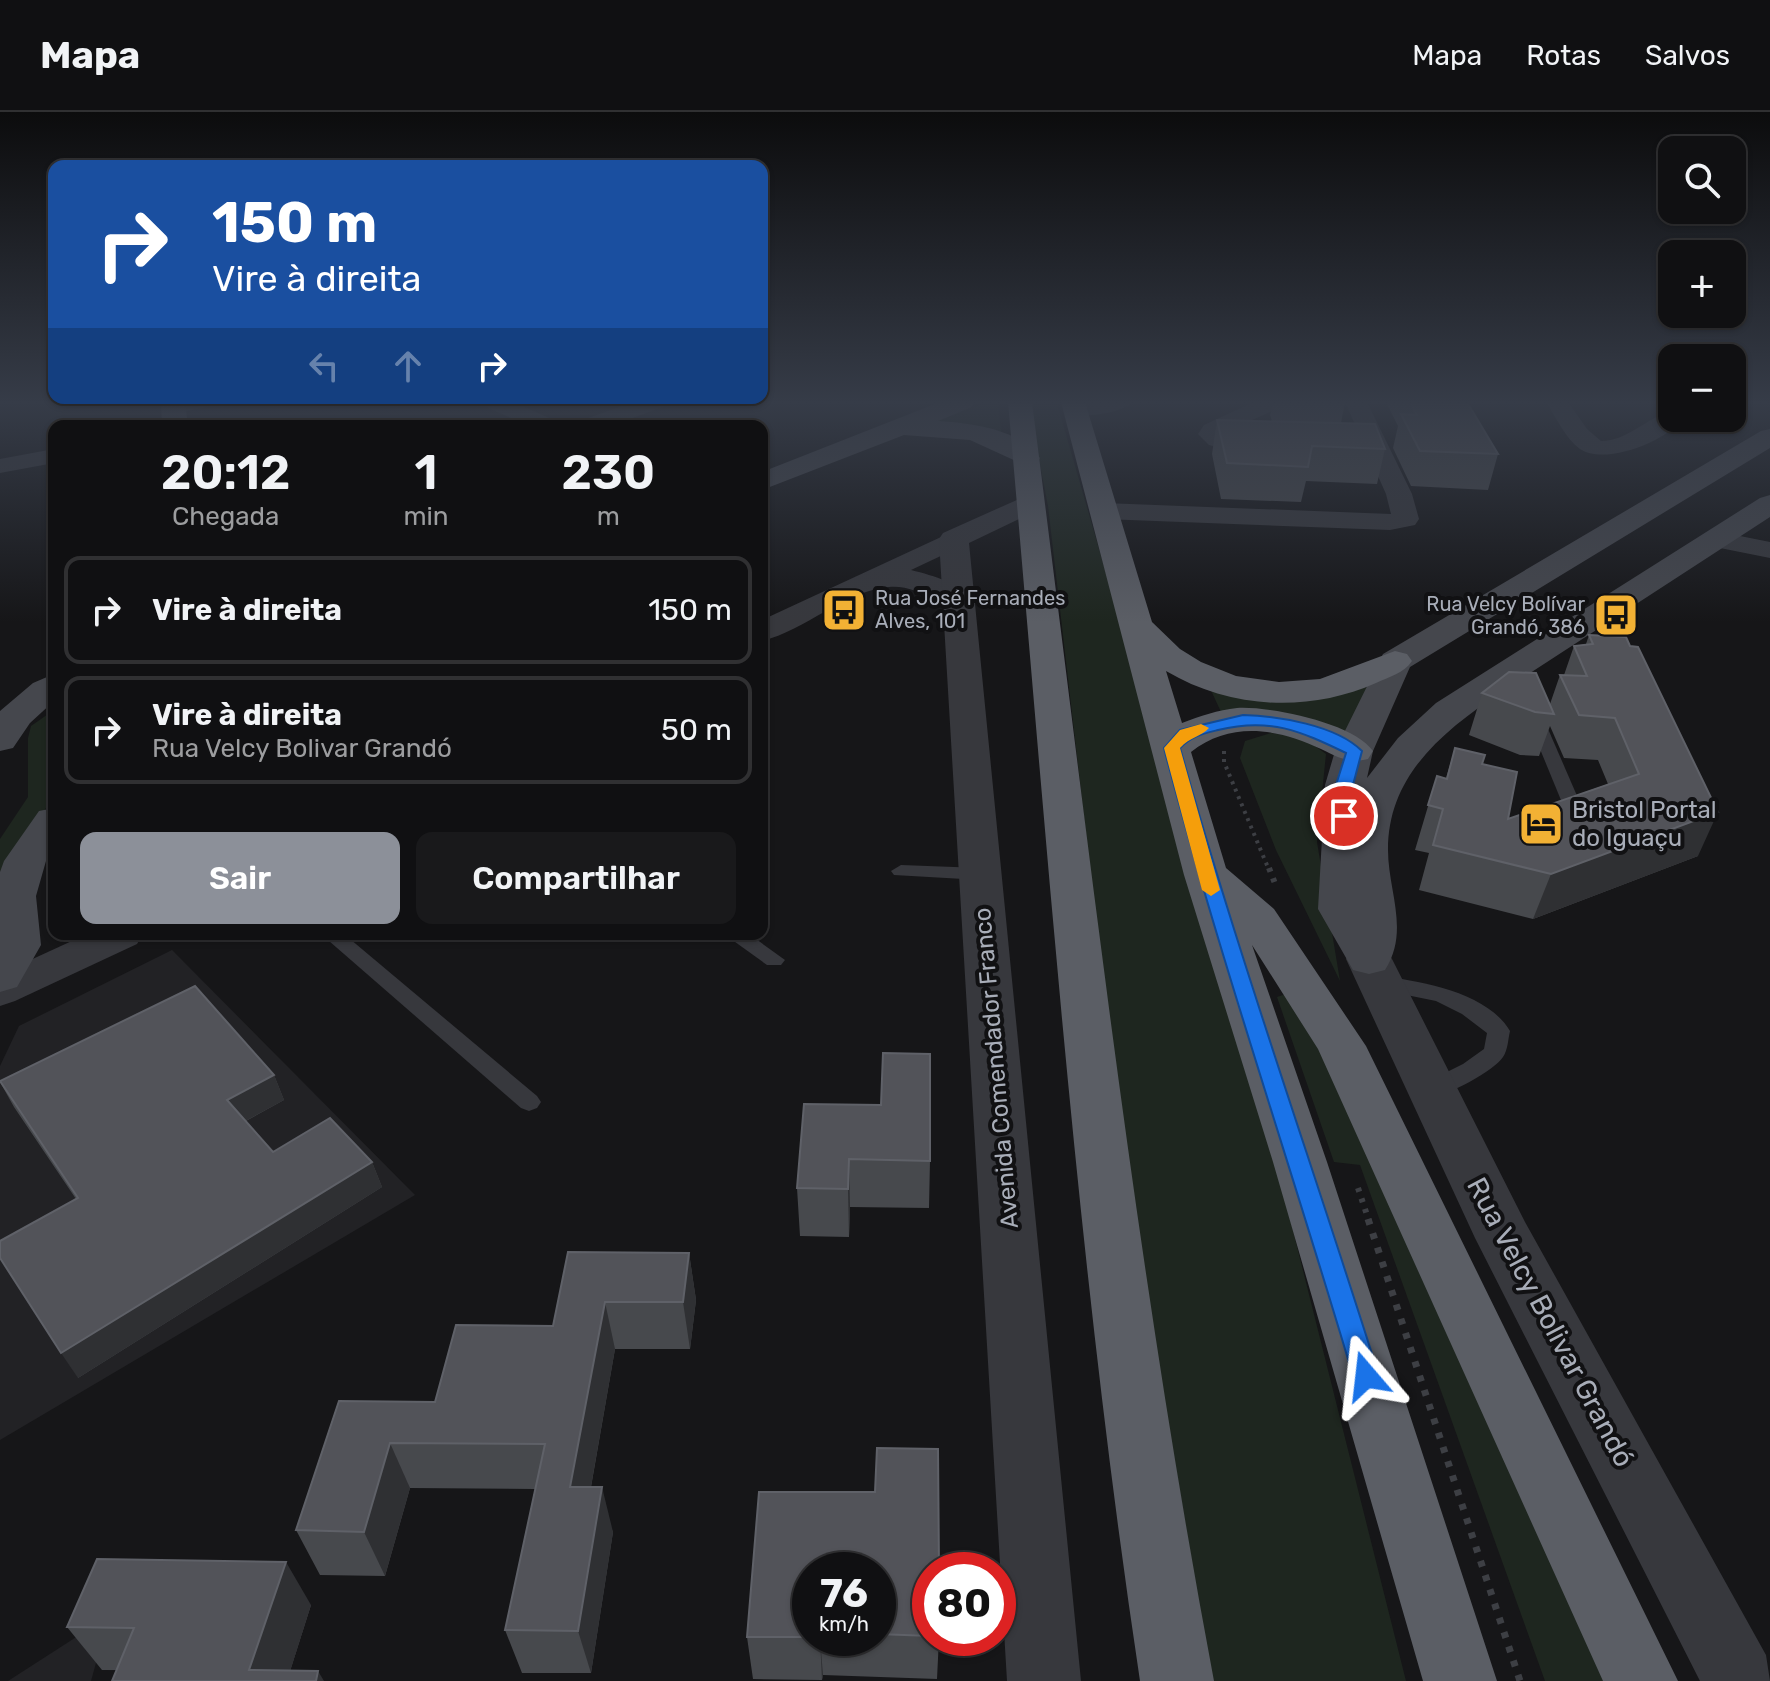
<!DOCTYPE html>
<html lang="pt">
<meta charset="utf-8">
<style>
body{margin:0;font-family:Rubik,sans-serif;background:#19191b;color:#f1f3f6;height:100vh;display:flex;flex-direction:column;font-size:30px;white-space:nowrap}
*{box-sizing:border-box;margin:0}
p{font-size:26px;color:#9c9d9f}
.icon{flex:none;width:44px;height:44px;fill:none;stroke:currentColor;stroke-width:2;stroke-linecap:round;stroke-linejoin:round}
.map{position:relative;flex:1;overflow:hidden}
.panel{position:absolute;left:48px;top:308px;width:720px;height:520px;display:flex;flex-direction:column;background:#101012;border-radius:16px;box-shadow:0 2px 6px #0004,0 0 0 2px #303032}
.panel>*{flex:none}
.banner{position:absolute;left:48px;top:48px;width:720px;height:244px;border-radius:16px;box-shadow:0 2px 6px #0004,0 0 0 2px #303032;background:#1a4fa0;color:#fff;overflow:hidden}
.buttons{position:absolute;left:1658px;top:24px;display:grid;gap:16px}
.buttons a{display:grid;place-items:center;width:88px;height:88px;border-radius:16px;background:#101012;box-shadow:0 2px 6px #0004,0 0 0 2px #303032;font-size:40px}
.speed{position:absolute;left:792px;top:1440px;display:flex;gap:16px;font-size:40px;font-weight:700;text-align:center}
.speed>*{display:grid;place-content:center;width:104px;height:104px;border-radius:50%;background:#101012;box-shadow:0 2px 6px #0004,0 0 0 2px #303032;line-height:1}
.speed small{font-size:20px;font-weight:400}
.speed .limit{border:12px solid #d22;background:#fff;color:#111}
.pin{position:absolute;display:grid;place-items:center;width:68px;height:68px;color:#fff;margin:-34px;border:4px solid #fff;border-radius:50%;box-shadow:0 2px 8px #0007}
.me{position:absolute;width:88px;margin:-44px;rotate:343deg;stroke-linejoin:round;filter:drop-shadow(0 0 6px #0008)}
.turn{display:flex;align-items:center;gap:28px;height:168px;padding:0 32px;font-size:36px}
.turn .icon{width:104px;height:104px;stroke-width:2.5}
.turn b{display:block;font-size:56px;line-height:68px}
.lanes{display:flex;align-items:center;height:76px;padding:0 32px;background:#0003;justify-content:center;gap:40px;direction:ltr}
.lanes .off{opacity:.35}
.eta{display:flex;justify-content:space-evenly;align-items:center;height:136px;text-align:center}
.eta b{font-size:48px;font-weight:600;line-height:56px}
.button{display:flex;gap:16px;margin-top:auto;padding:16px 32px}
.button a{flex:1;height:92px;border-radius:16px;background:#8c9099;color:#fff;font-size:32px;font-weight:600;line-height:92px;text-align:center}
.button a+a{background:#19191b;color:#f1f3f6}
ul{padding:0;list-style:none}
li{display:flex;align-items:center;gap:24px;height:108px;margin:0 16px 12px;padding:0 16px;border:4px solid #303032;border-radius:16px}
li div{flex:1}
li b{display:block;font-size:30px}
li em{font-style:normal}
header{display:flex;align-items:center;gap:48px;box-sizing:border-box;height:112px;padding:0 40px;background:#101012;border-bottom:2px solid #303032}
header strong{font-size:38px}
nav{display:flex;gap:44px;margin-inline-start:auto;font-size:28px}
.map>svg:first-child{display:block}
</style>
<header>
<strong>Mapa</strong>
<nav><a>Mapa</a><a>Rotas</a><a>Salvos</a></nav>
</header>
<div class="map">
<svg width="1770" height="1569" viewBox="0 0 1770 1569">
<rect width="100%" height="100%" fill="#161618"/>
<g fill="#222225">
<polygon points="172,838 415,1083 0,1328 0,954 19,914"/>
<polygon points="109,1504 91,1569 8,1569"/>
</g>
<g fill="#1e261f">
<polygon points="990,290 998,290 1001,320 922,312"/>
<polygon points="1028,290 1056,290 1058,295 1273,1039 1406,1569 1212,1569 1124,1050 1048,394"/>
<polygon points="1208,572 1361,576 1373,574 1351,626 1222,602"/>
<polygon points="54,598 54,683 0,770 0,727 28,685 28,626 31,614"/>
<polygon points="1271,621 1304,626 1326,642 1317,730 1340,869 1276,738 1240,646 1245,629"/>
<polygon points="1289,881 1322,935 1612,1569 1545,1569 1360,1053 1334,1050 1277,885"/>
</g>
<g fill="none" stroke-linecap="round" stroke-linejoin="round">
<polyline stroke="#3d3f44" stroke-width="4" stroke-dasharray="3 5" stroke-linecap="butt" points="1224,639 1224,650 1269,758"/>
<g stroke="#3d3f44" stroke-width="6" stroke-dasharray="4 7" stroke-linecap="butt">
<polyline points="1269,756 1276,774"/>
<polyline points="1358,1076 1369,1109"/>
</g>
<polyline stroke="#3d3f44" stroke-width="7" stroke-dasharray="6 9" stroke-linecap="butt" points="1368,1107 1520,1569"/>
<g fill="#37383d" fill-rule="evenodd">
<polygon points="1534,598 1542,603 1581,693 1578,697 1566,697 1563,693 1526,603"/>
<polygon points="901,753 981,756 991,762 981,768 894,763 891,759"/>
<polygon points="321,822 344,822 537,984 541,990 537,996 529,999 521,996"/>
<polygon points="724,822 749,822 785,848 781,853 767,853"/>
<path d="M1380 864C1421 869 1487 880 1510 919 1508 927 1508 938 1503 945 1493 960 1440 989 1423 984L1419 978 1423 972 1463 952 1484 937 1487 921 1462 902 1436 889 1372 876 1369 871 1372 866Z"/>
</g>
<g fill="#37383d" fill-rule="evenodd">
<polygon points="165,290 209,290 206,295 173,302 165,300 162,295"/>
<polygon points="483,290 513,290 556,309 560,314 529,314 486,295"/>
<polygon points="633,290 666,290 663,295 610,314 576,314 580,309"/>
<path d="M1074 290H1132C1121 302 1081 306 1066 302L1063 297Z"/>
<polygon points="1254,290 1284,290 1281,295 1224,321 1275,325 1279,330 1275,335 1217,335 1209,333 1198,322 1204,313"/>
<polygon points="1345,290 1367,290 1412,382 1419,407 1415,413 1390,418 1104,407 1095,405 1091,399 1095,393 1104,391 1391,402 1386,382"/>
<path d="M1546 290H1568L1587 317 1601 329C1628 329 1647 305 1672 299V306H1684C1667 329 1605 354 1580 337 1565 326 1556 305 1546 290Z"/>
<polygon points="54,337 54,351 0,361 0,347"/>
<path d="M954 419 964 421 968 427 964 433 911 458C935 464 960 471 974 492L969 498C942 505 926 472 889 475 844 479 806 518 762 529V508Z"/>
<polygon points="1715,419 1770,430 1770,446 1705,433 1701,427 1705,421"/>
<polygon points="87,822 143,822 137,832 15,889 0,894 0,862"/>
</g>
<g fill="#37383d" fill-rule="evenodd">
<polygon points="1030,382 1040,385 1044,391 1040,397 969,431 1081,1569 1007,1569 939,427 943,421"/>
<polygon points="1369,832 1385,836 1392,847 1525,1110 1766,1543 1770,1569 1700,1569 1475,1126 1346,847 1353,836"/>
</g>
<g fill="#45474d" fill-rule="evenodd">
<polygon points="161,290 185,290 188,314 162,314"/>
<path d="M940 290H975L972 295 938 309C971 311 1020 317 1040 346L1037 352 1027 354 970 328 904 323 762 378V360Z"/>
<path d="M1770 317V336L1410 555 1373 639 1367 666 1398 626 1436 591 1760 386 1770 383V405L1501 580C1444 619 1388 662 1388 738 1388 779 1410 819 1385 858L1369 862 1353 858 1318 797 1325 673 1335 639 1383 542 1761 319Z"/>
<polygon points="54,562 54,589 30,611 13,636 0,639 0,599 33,571"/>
<polygon points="54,696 54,738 46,749 36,784 41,833 17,875 0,880 0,760 4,749 39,699"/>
</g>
<g fill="#5b5e65" fill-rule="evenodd">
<path d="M1008 290H1032C1087 717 1134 1146 1214 1569H1140C1076 1145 1046 717 1008 290Z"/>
<path d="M1061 290H1085L1152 510 1180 537 1201 550 1236 564 1279 570 1320 567 1395 539 1407 542 1412 549C1404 561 1389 565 1376 571 1308 601 1230 597 1166 559L1182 611C1200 604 1218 598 1237 596 1270 594 1354 611 1373 639L1368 647C1348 652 1338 645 1321 637 1277 616 1230 609 1191 640L1226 756 1274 797 1366 934 1678 1569H1603L1318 937 1252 833 1327 1050 1497 1569H1423L1273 1050 1184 763Z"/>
</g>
</g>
<g fill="#47494d" fill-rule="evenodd">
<polygon points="1273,290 1345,290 1341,311 1385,337 1377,372 1306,369 1301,390 1221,387 1212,342 1217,308 1272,309 1270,303"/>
<polygon points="1386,290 1467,290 1498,342 1488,378 1411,374 1393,336 1398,314"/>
<polygon points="1589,523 1698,744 1533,807 1419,778 1429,741 1415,738 1437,664 1446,666 1455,636 1482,652 1508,707 1608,672 1598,648 1564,646 1550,614 1539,644 1520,643 1469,623 1482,581 1550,592 1560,563 1564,563 1574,534 1586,532"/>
<polygon points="274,963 284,988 246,1009 273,1040 372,1050 382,1075 78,1266 76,1087 14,995 0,970"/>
<polygon points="804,992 930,1049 929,1096 850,1095 849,1125 800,1124 797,1076"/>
<polygon points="689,1141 696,1188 690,1237 615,1237 591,1375 613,1420 591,1561 522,1561 505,1518 535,1377 410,1376 385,1464 320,1463 296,1418 435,1290"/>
<path d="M877 1336 938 1337 939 1458H930V1526H939L937 1567 823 1563 822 1568 753 1567 747 1525 759 1380H875ZM810 1458H878V1526H810Z"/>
<polygon points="311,1493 290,1559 102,1558 67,1515"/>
</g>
<g fill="#2f3033">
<polygon points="1718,700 1698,744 1533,807 1551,762"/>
<polygon points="274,963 284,988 238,1013 227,988"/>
<polygon points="849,1047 850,1095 849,1125 848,1077"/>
<polygon points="372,1050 382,1075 78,1266 61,1241"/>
<polygon points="689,1141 696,1188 690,1237 683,1190"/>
<polygon points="605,1190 615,1237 583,1420 570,1375"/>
<polygon points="390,1331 410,1376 385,1464 364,1420"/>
<polygon points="602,1375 613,1420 591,1561 578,1519"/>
<polygon points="286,1450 311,1493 287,1569 249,1558"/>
<polygon points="820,1526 823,1563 822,1568"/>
<polygon points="318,1559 324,1569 316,1569"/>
</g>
<g fill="#525359" stroke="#5f6168" stroke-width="2">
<polygon points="1410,290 1467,290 1498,342 1420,339 1401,302 1417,303"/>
<polygon points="1217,308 1375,312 1385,337 1312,334 1308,355 1227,351"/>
<polygon points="1589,523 1626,525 1630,534 1638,535 1718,700 1551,762 1433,733 1443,697 1428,693 1437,664 1447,667 1455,636 1485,643 1482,652 1517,660 1508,707 1639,662 1615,606 1579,603 1560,563 1587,564 1574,534 1593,532"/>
<polygon points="1509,560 1536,561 1554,602 1535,600 1482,581"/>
<polygon points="195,874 274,963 227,988 273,1040 330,1006 372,1050 61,1241 0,1146 0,1129 78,1086 0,969"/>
<polygon points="883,941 930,942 930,1049 849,1047 848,1077 797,1076 804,992 881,993"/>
<polygon points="568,1140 689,1141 683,1190 605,1190 570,1375 602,1375 578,1519 505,1518 545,1332 390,1331 364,1420 296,1418 339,1289 435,1290 456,1213 553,1214"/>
<polygon points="877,1336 938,1337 939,1458 930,1458 930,1524 878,1522 878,1458 810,1458 810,1525 747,1525 759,1380 875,1380"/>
<polygon points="97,1447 286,1450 249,1558 318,1559 316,1569 112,1569 134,1516 67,1515"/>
</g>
<linearGradient id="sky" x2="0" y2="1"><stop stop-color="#0c0c0d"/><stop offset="0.57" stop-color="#363c48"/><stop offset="1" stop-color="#363c48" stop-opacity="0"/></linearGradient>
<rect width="1770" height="510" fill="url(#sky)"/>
<path fill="#1a73e8" stroke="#114b97" stroke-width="2" d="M1243 603C1278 604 1336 613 1362 639L1353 673 1352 704 1344 709 1335 704 1336 673 1346 641C1300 619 1270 605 1218 618 1202 622 1192 624 1180 636 1239 847 1313 1054 1379 1264L1375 1272 1366 1275 1357 1272 1353 1264C1291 1054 1220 847 1164 636L1180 618Z"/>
<path fill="#f59e0b" d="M1201 612 1209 616C1202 624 1190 625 1180 636L1220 778 1211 784 1202 778 1164 636 1180 618Z"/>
<defs>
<g id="bus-square" transform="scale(2.3)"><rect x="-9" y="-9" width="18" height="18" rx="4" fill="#f2b134" stroke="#111113"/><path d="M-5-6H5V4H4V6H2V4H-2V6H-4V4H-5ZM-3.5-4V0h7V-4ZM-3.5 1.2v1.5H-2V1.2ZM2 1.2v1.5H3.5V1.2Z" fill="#111"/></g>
<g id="hotel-square" transform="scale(2.3)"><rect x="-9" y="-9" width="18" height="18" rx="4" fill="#f2b134" stroke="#111113"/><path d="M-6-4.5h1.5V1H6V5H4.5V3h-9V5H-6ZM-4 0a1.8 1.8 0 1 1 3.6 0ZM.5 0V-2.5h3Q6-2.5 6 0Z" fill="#111"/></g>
</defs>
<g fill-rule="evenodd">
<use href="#bus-square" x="844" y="498"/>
<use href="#bus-square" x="1616" y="503"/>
<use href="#hotel-square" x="1541" y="712"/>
</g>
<g text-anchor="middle" stroke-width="8" stroke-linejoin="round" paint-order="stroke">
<g font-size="20" fill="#a8adb8" stroke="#111113" text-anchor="start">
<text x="875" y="493">Rua José Fernandes<tspan x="875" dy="23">Alves, 101</tspan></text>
<text x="1585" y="499" text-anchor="end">Rua Velcy Bolívar<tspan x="1585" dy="23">Grandó, 386</tspan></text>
</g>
<g font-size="24" fill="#a8adb8" stroke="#111113" text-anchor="start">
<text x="1572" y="706">Bristol Portal<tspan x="1572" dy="28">do Iguaçu</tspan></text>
</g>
<g font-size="24" fill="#a8adb8" stroke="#111113">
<text transform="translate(996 956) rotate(-95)" y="8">Avenida Comendador Franco</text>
</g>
<g font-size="28" fill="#a8adb8" stroke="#111113">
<text transform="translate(1551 1210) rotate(62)" y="10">Rua Velcy Bolivar Grandó</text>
</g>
</g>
</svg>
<div class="buttons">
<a><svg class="icon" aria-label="search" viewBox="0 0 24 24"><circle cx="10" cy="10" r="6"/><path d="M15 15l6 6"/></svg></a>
<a>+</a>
<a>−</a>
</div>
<div class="speed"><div>76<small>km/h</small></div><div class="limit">80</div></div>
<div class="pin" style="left:1344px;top:704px;background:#d93025"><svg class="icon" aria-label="arrive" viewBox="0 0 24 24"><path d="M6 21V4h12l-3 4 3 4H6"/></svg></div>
<svg class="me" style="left:1366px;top:1264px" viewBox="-20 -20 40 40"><path d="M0-17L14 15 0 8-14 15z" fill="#1a73e8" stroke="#fff" stroke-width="4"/></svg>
<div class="banner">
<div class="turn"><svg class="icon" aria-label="right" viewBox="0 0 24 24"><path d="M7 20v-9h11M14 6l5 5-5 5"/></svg><div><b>150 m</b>Vire à direita</div></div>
<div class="lanes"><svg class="icon off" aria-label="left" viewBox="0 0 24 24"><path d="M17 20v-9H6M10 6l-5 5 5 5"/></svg><svg class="icon off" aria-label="ahead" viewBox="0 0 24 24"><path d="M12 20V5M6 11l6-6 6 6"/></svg><svg class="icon" aria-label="right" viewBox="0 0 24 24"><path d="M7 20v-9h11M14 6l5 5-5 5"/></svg></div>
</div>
<section class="panel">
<div class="eta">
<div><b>20:12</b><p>Chegada</p></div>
<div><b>1</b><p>min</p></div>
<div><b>230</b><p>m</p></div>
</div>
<ul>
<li><svg class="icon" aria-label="right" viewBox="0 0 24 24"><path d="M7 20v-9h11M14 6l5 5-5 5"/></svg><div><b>Vire à direita</b></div><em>150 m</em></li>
<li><svg class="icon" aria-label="right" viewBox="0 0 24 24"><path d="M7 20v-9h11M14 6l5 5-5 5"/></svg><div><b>Vire à direita</b><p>Rua Velcy Bolivar Grandó</p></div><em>50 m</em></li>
</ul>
<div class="button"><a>Sair</a><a>Compartilhar</a></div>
</section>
</div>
